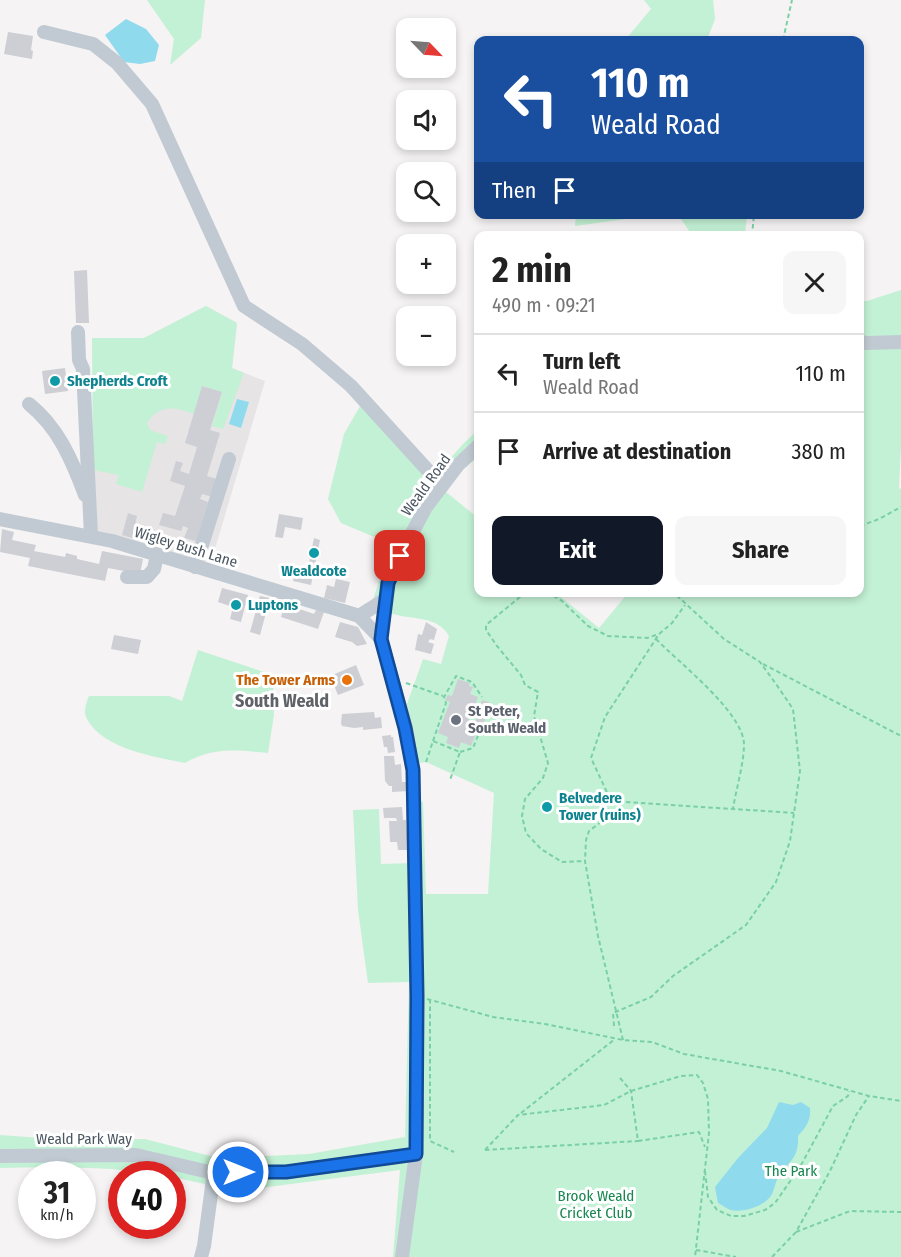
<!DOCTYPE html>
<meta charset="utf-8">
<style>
body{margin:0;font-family:"Fira Sans Condensed",sans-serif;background:#f6f6f6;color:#222;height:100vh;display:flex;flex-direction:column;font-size:22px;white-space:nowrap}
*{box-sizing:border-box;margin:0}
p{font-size:20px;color:#767676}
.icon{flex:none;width:33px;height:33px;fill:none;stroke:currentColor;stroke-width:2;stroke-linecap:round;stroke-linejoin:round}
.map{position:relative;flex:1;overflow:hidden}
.sheet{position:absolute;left:474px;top:231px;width:390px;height:366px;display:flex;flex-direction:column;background:#fff;border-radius:12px;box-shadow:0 3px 9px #0003}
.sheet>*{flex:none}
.top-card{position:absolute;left:474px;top:36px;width:390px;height:183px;border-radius:12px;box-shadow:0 3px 9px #0003;background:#1a4fa0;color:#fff;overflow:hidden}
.needle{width:39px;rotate:115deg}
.fabs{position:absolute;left:396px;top:18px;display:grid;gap:12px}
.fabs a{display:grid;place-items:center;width:60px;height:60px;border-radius:12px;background:#fff;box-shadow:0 3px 9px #0003;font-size:30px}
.speed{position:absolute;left:18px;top:1161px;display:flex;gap:12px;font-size:30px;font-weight:700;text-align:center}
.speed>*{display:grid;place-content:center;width:78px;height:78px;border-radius:50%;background:#fff;box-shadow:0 3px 9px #0003;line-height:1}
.speed small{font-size:15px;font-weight:400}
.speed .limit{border:9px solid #d22;background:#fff;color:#111}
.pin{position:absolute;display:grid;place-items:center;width:51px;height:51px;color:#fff;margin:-26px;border-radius:12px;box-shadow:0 3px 9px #0006}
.me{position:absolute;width:66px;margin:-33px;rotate:90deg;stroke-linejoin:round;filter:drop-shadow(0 0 4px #0008)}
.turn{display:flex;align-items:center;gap:21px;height:126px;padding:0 18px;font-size:27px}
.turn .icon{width:78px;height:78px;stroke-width:2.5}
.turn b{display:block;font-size:42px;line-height:51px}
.then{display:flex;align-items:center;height:57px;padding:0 18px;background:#0003;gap:12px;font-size:22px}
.round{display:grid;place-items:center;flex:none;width:63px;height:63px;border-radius:12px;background:#f6f6f6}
.overview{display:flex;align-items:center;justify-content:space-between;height:102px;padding:0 18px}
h1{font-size:36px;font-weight:700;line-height:45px}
.action{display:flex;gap:12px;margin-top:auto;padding:12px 18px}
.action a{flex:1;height:69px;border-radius:12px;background:#111827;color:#fff;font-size:24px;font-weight:700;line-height:69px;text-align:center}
.action a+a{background:#f6f6f6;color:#222}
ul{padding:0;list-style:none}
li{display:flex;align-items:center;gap:18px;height:78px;padding:0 18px;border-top:2px solid #e0e0e0}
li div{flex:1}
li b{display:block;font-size:22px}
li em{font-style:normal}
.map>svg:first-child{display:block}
</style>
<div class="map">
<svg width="901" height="1257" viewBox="0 0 901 1257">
<rect width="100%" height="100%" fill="#f5f3f3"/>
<polygon fill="#e6e4e5" points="206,306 237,323 232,368 265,381 209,569 92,531 94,407 92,338 144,338"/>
<g fill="#c3f1d5">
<polygon points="147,0 205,0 201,38 170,65 174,39"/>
<polygon points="644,0 713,0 715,19 707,40 615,40 626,39 651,9"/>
<polygon points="576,215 576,214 655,215 575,226"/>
<polygon points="678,215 747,215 745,235 692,235"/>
<path d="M901 290V447L899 488 901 489V1257H393L400 1170 236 1191 173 1177 172 1174C152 1174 132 1171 112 1169 75 1167 38 1167 0 1168V1135L69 1140 145 1139 218 1158 309 1154 405 1137 409 982 368 983 358 910 353 810 379 809 381 864 414 863V796L423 802 426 894H488L494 793 426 762 418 763 407 704 423 659 441 664 449 636C437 615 412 620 393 614 386 612 379 605 373 600L391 544 341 523 328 499 344 434 363 401 438 472 464 443 478 430V457L460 472 446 492 478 518V592L556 593 599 628 628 593 860 592V301H867Z"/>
<path d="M206 306 237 323 232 368 244 373 223 429 212 426 222 393 203 386 194 414C175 407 159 404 147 423L150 430 168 436 165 444 157 442 142 492 116 484 119 475 93 470 92 338H144Z"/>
<path d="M198 650 273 675 274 715 268 753C236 750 213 747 185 763 155 757 103 749 87 719 83 712 86 703 89 696H169L182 701Z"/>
</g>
<g fill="#90daee">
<polygon points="126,19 146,29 159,45 155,61 140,64 124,62 105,35"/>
<polygon points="237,399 249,402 241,428 229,424"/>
<path d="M779 1102 793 1105 801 1102 810 1108C811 1121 806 1127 798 1136 799 1158 790 1160 779 1176 775 1182 775 1188 772 1194 766 1206 743 1213 731 1210 727 1209 722 1205 718 1203L715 1187 738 1158 767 1128Z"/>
</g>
<g fill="#cdcfd5">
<polygon points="8,32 33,36 31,50 33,51 32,59 4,54"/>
<polygon points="87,270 89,323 76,323 74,271"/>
<polygon points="65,368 68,391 45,394 42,371"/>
<polygon points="202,386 222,392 210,430 220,433 207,476 217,479 212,497 202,494 200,499 208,502 196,541 184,538 188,528 183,526 181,531 159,525 163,513 175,516 185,486 170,481 176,461 183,463 180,471 189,474 197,447 185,443"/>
<polygon points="128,513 137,516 132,538 122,535"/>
<polygon points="279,514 303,518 301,530 285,527 283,538 275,537"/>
<polygon points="2,529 14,532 12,540 36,545 34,551 65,557 66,553 77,556 77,559 99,564 102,551 143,559 140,574 108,568 105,581 28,566 30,558 0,552"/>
<polygon points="314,538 320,540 311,585 293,581 296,566 308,568"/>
<polygon points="336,579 350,582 345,603 324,598 327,585 334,587"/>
<polygon points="222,588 248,595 241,622 230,619 233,607 218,602"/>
<polygon points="260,596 270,598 260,635 250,632"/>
<polygon points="285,604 314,614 316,610 324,612 318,629 281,617"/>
<polygon points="340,622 358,627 367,644 357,646 352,642 335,637"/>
<polygon points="426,622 437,629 434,640 430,639 428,642 434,644 431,654 415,650 418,634 422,635"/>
<polygon points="114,635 141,640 138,654 111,649"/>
<polygon points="356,665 364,685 338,695 330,676"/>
<polygon points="458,679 470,683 469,686 473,687 470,694 478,697 475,705 480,706 482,700 491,703 483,725 475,722 478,715 472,713 466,728 471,730 469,734 475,736 471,746 461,742 459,748 446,743 448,737 438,733 450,702 445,700 448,695 452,696"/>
<polygon points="374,712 375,718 381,717 382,728 363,730 363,727 354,728 342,726 341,723 342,714"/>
<polygon points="391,735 391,737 393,737 395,752 388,753 387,747 384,747 382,736"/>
<polygon points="384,756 394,756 395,765 401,764 402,782 408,782 409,791 392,792 392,786 389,786 385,781"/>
<polygon points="402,807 403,820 406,820 408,850 398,850 397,842 390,842 389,821 397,821 396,818 384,818 383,808"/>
</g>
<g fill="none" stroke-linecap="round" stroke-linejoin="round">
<g stroke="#7ad0a6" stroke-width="2" stroke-dasharray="4.5 3" stroke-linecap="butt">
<polyline points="783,40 792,0"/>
<polyline points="752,236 754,214"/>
<polyline points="860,526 879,519 901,507"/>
<polyline points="526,592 486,625 486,630 497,646 521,675 525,685 538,692 534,716 548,763 543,778 525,799 522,816 526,833 541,849 562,862 585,861"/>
<polyline points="547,592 562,601 588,626 608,636 647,638 659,634"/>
<path d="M656 639C678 662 743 712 744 744 744 764 736 789 733 809"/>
<polyline points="763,664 901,736"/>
<polyline points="406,683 443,696"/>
<polyline points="433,741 446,703 444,697 456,676 472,682 482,697"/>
<polyline points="460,752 473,748 479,733 471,726"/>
<polyline points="426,762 433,741 460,752 450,780"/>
<polyline points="611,801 794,813"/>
<polyline points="427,999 493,1017 545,1024 623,1040 652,1042 684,1054 781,1071 869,1096 901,1101"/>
<polyline points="430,999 430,1141 454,1152"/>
<polyline points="614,1026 613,1013 651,997 673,976 746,925 776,882 790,841 800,771 793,709 776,684 760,662 724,639 673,592"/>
<polyline points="623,1040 598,936 585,861 586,840 589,831 605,819 611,801 591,758 605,717 659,634 672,623 685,605"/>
<polyline points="620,1078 631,1091 638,1141 699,1132 705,1147"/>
<polyline points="521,1113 615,1039"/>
<polyline points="485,1150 518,1115 604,1105 631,1091 681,1076 697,1075 703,1083 708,1099 709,1133 695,1257"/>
<polyline points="485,1150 638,1141"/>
<polyline points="705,1171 708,1197 717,1210 731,1216 744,1216 765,1210 775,1203 800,1167 833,1106 848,1096 849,1091"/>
<polyline points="796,1232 850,1211 901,1212"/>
<polyline points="696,1250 736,1257"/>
<polyline points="772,1257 796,1232 830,1171 856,1115 869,1096"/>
</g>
<g stroke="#c1cad2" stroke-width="14">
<polyline points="44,32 93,44 117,63 152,104 244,306 302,344 351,386 442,486"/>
<polyline points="78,332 79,360 83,369 91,536"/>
<polyline points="860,342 867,343 901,342"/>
<path d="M29 404C58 427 72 460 85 495"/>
<polyline points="0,519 112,541 353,614 359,616 381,639"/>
<polyline points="195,567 229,459"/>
<polyline points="127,577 147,577 154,569 157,555"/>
<polyline points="359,616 386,599"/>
<polyline points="0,1156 136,1155 209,1172 286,1172 416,1154"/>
<polyline points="201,1257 204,1246 214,1172"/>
<polyline points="402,1257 416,1154 417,1001 413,770 406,728 381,639 388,583 400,556 426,507 458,465 478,446"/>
</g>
</g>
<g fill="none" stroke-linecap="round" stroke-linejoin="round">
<g stroke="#114b97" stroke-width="15">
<polyline id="route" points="238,1172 286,1172 416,1154 417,996 413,770 405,728 381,639 388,583 400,556"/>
</g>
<use href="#route" stroke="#1a73e8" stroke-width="10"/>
</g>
<g fill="#0f9aa8" stroke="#fff" stroke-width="2">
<circle cx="55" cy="381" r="6"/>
<circle cx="314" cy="553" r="6"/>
<circle cx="236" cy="605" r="6"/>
<circle cx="547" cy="807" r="6"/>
</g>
<circle fill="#e8710a" stroke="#fff" stroke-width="2" cx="347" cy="680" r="6"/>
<circle fill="#6b7280" stroke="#fff" stroke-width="2" cx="456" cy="720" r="6"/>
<g text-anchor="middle" stroke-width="6" stroke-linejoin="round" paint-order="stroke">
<g font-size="15" font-weight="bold" fill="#0d838f" stroke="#fff" text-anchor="start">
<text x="67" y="386">Shepherds Croft</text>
<text x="314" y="576" text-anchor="middle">Wealdcote</text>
<text x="248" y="610">Luptons</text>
<text x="559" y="803">Belvedere<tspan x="559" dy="17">Tower (ruins)</tspan></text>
</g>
<g font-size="15" fill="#4a5661" stroke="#fff">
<text transform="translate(426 485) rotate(-54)" y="5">Weald Road</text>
<text transform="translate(186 547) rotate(17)" y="5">Wigley Bush Lane</text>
<text x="84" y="1144">Weald Park Way</text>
</g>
<g font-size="15" font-weight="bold" fill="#c56008" stroke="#fff" text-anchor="end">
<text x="335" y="685">The Tower Arms</text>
</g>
<g font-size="15" font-weight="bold" fill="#5b616d" stroke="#fff" text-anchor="start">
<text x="468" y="716">St Peter,<tspan x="468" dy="17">South Weald</tspan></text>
</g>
<g font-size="15" fill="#17864f" stroke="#fff">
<text x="791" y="1176">The Park</text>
<text x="596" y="1201">Brook Weald<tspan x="596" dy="17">Cricket Club</tspan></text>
</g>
<g font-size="18" font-weight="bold" fill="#5f6368" stroke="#fff">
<text x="282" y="707">South Weald</text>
</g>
</g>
</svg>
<div class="fabs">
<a><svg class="needle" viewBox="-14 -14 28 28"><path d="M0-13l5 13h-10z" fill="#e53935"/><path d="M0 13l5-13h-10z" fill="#767676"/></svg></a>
<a><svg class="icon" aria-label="sound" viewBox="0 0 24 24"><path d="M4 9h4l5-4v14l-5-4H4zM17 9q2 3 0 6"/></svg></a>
<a><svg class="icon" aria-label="search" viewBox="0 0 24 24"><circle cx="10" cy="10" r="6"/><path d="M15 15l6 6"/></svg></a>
<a>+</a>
<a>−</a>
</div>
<div class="speed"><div>31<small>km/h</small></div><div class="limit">40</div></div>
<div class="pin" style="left:400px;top:556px;background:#d93025"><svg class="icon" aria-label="arrive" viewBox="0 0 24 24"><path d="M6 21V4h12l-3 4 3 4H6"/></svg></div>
<svg class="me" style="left:238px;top:1172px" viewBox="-20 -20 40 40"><circle r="17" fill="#1a73e8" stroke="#fff" stroke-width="3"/><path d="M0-11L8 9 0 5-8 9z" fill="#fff"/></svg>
<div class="top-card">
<div class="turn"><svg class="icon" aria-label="left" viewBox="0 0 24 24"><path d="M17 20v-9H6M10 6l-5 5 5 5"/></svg><div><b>110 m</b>Weald Road</div></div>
<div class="then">Then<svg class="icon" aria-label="arrive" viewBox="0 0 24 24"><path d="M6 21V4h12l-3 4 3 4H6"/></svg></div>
</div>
<section class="sheet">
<div class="overview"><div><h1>2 min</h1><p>490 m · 09:21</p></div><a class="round"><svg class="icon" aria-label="close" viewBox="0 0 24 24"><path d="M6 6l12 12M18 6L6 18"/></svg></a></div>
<ul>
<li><svg class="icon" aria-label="left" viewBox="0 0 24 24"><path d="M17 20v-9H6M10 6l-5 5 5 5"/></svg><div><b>Turn left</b><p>Weald Road</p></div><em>110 m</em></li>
<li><svg class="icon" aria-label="arrive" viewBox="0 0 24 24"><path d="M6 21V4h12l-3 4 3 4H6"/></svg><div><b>Arrive at destination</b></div><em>380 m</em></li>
</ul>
<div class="action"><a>Exit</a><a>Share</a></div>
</section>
</div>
